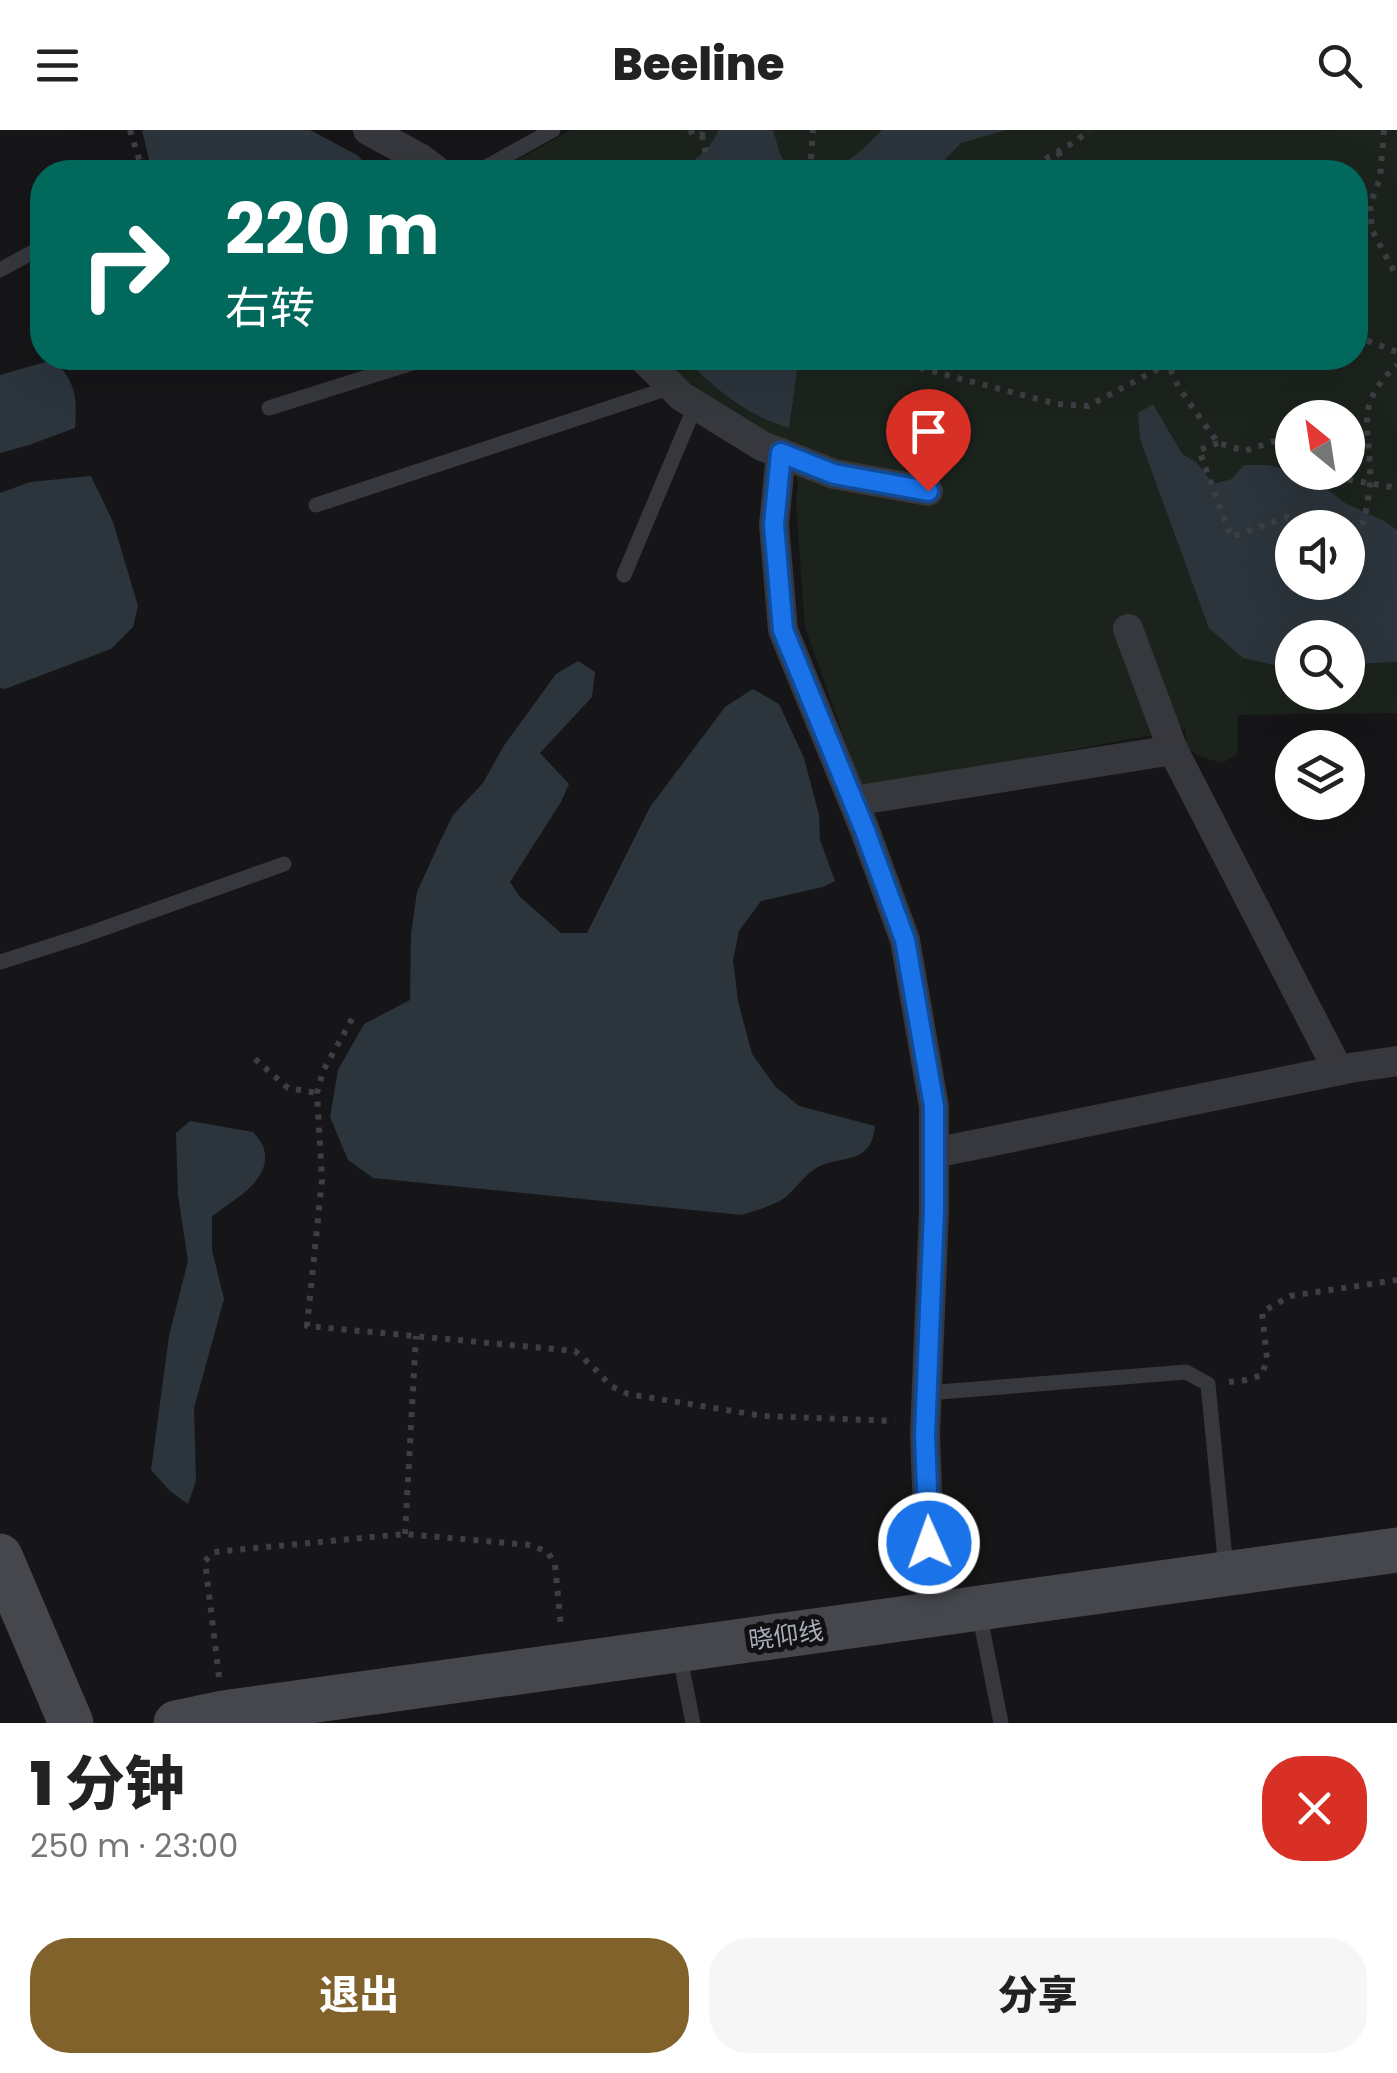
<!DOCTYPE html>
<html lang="zh">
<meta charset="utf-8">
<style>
body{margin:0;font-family:Poppins,"Noto Sans SC",sans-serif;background:#f6f6f6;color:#222;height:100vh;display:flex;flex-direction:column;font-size:38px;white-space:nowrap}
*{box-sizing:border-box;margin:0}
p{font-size:32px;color:#767676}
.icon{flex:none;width:55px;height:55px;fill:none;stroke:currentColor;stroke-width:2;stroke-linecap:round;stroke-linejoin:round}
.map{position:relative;height:1593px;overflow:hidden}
.details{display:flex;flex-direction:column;background:#fff;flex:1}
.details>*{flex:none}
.banner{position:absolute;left:30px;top:30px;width:1338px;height:210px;border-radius:40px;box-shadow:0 10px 40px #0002;background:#00695c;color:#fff;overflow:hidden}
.needle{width:65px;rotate:330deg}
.tools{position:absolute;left:1275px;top:270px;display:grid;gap:20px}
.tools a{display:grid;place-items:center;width:90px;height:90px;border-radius:50%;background:#fff;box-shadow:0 10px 40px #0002;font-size:50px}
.pin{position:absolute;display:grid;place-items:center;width:85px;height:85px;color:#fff;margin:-102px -42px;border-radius:50% 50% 50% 0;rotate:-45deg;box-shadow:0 0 10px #0007}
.pin .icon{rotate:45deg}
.me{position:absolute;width:110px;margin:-55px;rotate:358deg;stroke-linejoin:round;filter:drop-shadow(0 0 8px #0008)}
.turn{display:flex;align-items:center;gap:35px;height:210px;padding:0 30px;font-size:45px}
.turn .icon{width:130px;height:130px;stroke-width:2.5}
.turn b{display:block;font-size:70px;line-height:85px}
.round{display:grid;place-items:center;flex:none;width:105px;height:105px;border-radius:40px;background:#f6f6f6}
.overview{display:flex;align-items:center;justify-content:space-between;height:170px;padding:0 30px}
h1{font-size:60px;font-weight:800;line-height:75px}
.action{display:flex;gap:20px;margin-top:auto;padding:20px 30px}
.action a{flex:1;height:115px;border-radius:40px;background:#80622a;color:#fff;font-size:40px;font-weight:800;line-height:115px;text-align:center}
.action a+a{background:#f6f6f6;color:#222}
header{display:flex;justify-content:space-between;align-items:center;height:130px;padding:0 30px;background:#fff;font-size:45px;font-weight:800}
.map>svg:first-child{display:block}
</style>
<header><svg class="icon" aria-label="menu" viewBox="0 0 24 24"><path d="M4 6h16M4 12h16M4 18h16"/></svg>Beeline<svg class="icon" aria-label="search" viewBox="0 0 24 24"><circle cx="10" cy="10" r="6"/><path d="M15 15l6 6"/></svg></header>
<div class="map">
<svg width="1397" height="1593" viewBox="0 0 1397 1593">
<rect width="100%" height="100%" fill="#161618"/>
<path fill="#1c231d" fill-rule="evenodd" d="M571 0H1397V583L1238 585 1237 625 1222 633 1202 627 1186 619V599L862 658 805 497 796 372 798 355 787 315 685 258 656 228H1355V42H496ZM1292 288H1348V342H1292ZM1292 398H1348V452H1292ZM1292 508H1348V562H1292Z"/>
<g fill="#2c353c" fill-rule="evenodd">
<polygon points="142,0 310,0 357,25 368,36 367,42 152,42"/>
<path d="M719 0H773L780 24 791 42H676C694 31 710 20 719 0Z"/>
<path d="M882 0H1006L961 13 933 42H822C844 38 867 16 882 0Z"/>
<path d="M684 228H794L797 241 789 298C744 284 717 260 684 228Z"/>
<path d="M52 230C76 250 77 267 75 298L29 315 0 323V245Z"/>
<path d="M1153 274 1182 324 1197 333 1213 354 1232 349 1244 335H1269L1299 345 1327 359 1345 373 1384 391 1397 400V532L1348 534V508H1292V539L1243 528 1209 498 1140 309 1138 283ZM1292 398H1348V452H1292Z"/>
<polygon points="91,346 113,392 138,476 133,497 111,519 5,559 0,558 0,363 30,352"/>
<path d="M578 531 595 542 592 567 540 623 569 654 561 672 510 752 520 767 561 803H587L650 677 725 577 753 559 779 574 804 628 819 685 820 710 835 751 823 757 761 771 739 801 733 830 738 871 752 924 775 956 799 976 875 996C871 1038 839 1023 815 1039 802 1047 793 1063 780 1071 768 1077 754 1081 742 1085L373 1048 348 1030 330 987 338 940 364 894 410 870 411 804 417 762 437 718 453 685 483 653 503 617 556 544Z"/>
<path d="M190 991 253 1002C256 1006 261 1011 263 1016 275 1049 233 1070 212 1086V1120L224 1169 194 1278 196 1351 188 1374 170 1361 151 1340 169 1206 188 1131 178 1065 176 1003Z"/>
</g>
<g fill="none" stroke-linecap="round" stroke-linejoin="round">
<g stroke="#3d3f44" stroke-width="6" stroke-dasharray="5 8" stroke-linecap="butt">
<polyline points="130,0 143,42"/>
<polyline points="690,0 693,5 702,5 704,0"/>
<polyline points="1384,0 1380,48 1370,75 1372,100 1397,147"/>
<polyline points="702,5 707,29 703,42"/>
<polyline points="1058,22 1069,42"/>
<polyline points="810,42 813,0"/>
<polyline points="996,42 1023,42"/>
<polyline points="1023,42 1076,11 1089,0"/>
<polyline points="1355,206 1397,222"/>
<polyline points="882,228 1057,274 1088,276 1179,228"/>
<polyline points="1165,228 1179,258 1218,313 1245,321 1281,309 1292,313"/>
<polyline points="1218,313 1199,320 1231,407 1287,387 1292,401"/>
<polyline points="1338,342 1345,349 1397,358"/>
<path d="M1348 398 1364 392C1366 379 1369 365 1370 352 1372 300 1351 277 1397 235"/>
<polyline points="352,889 323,941 317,963 322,1050 307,1196 575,1221 593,1237 611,1256 628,1264 763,1286 895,1291"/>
<polyline points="255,929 288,958 317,963"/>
<polyline points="1229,1252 1246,1250 1262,1245 1267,1229 1262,1182 1290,1166 1397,1150"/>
<polyline points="405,1404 416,1206"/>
<polyline points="219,1547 205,1431 214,1422 405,1404 530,1415 548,1422 555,1435 561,1497"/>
</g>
<g stroke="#37383d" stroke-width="15">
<polyline points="477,42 553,0"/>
<polyline points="0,140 42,117"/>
<polyline points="269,278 428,228"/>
<polyline points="316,375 672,257"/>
<polyline points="624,445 696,274"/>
<polyline points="0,832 85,805 284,734"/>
<polyline points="927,1263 1186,1242 1208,1254 1226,1439"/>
<polyline points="979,1482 1001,1593"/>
<polyline points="679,1523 693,1593"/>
</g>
<g stroke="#37383d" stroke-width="30">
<polyline points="368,0 421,29 438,42"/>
<polyline points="643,228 681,266 762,316 834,344 928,361"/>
<polyline points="781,323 774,395 783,500 864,698 905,810 934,977 934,1080 925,1305 932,1485"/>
<polyline points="1128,499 1173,620 1338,940"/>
<polyline points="853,671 1173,620"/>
<polyline points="934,1023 1350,938 1397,931"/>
</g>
<g stroke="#45474d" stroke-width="45">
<polyline points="0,1426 71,1593"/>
<polyline points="176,1593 223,1583 1397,1420"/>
</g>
</g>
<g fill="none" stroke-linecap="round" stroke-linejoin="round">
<g stroke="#114b97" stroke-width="25">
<polyline id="route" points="928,361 834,344 781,323 774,395 783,500 864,698 905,810 934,976 934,1080 925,1305 929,1413"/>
</g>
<use href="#route" stroke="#1a73e8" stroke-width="18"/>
</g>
<g text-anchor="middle" stroke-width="10" stroke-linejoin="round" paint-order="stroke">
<g font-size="25" fill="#a8adb8" stroke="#111113">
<text transform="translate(786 1505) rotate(-8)" y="9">晓仰线</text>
</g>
</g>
</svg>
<div class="tools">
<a><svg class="needle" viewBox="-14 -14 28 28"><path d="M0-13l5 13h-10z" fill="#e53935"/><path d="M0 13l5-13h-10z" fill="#767676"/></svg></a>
<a><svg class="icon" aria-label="sound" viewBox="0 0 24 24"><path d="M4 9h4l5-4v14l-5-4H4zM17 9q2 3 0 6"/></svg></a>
<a><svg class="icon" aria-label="search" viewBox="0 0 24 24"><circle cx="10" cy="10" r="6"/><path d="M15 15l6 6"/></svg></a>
<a><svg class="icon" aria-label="layers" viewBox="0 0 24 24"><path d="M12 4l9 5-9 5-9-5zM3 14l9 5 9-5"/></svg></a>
</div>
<div class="pin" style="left:928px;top:361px;background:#d93025"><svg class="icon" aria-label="arrive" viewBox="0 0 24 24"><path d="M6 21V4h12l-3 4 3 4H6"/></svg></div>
<svg class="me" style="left:929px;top:1413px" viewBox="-20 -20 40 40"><circle r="17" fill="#1a73e8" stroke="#fff" stroke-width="3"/><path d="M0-11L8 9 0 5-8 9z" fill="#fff"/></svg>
<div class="banner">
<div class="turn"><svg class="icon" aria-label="right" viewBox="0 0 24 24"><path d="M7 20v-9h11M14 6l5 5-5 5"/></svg><div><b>220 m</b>右转</div></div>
</div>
</div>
<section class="details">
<div class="overview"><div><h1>1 分钟</h1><p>250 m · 23:00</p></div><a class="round" style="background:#d93025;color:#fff"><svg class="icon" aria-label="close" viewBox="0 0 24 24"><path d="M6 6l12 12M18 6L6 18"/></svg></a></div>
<div class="action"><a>退出</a><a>分享</a></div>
</section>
